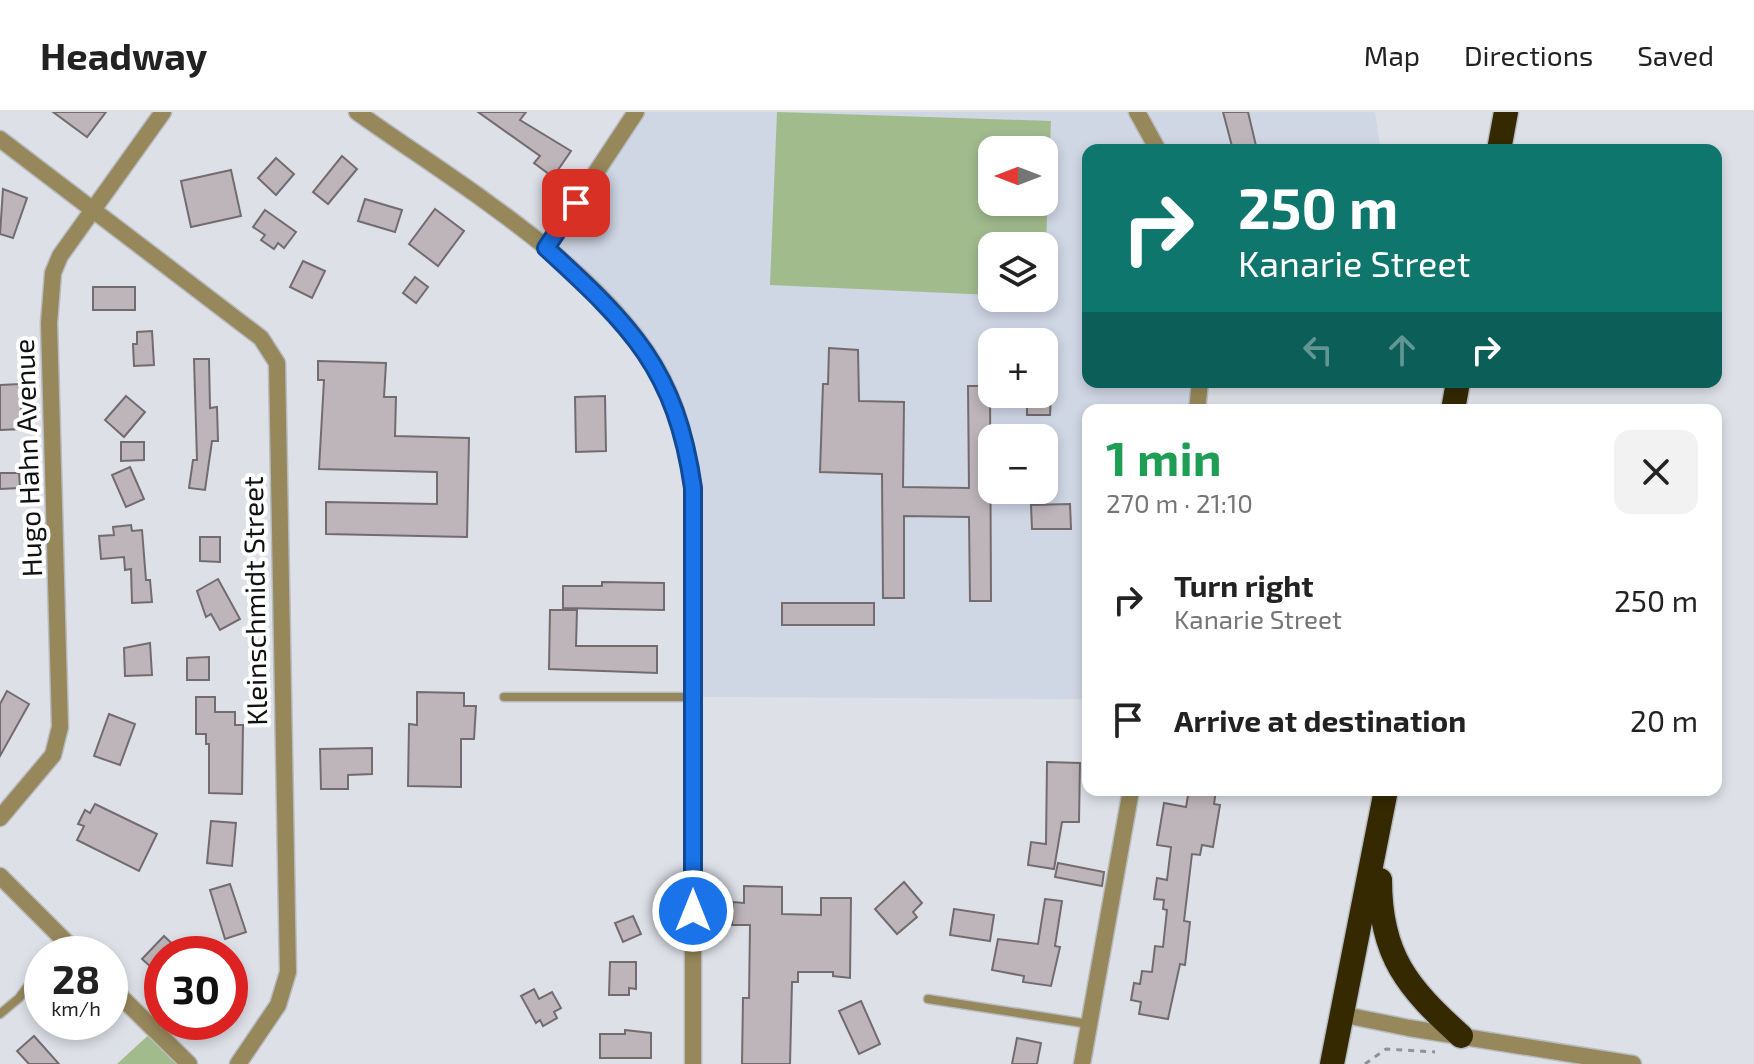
<!DOCTYPE html>
<meta charset="utf-8">
<style>
body{margin:0;font-family:"Exo 2",sans-serif;background:#f2f2f2;color:#222;height:100vh;display:flex;flex-direction:column;font-size:30px;white-space:nowrap}
*{box-sizing:border-box;margin:0}
p{font-size:26px;color:#767676}
.icon{flex:none;width:44px;height:44px;fill:none;stroke:currentColor;stroke-width:2;stroke-linecap:round;stroke-linejoin:round}
.map{position:relative;flex:1;overflow:hidden}
.side{position:absolute;left:1082px;top:292px;width:640px;height:392px;display:flex;flex-direction:column;background:#fff;border-radius:16px;box-shadow:0 4px 12px #0003}
.side>*{flex:none}
.banner{position:absolute;left:1082px;top:32px;width:640px;height:244px;border-radius:16px;box-shadow:0 4px 12px #0003;background:#0f766e;color:#fff;overflow:hidden}
.needle{width:52px;rotate:270deg}
.controls{position:absolute;left:978px;top:24px;display:grid;gap:16px}
.controls a{display:grid;place-items:center;width:80px;height:80px;border-radius:16px;background:#fff;box-shadow:0 4px 12px #0003;font-size:40px}
.speed{position:absolute;left:24px;top:824px;display:flex;gap:16px;font-size:40px;font-weight:700;text-align:center}
.speed>*{display:grid;place-content:center;width:104px;height:104px;border-radius:50%;background:#fff;box-shadow:0 4px 12px #0003;line-height:1}
.speed small{font-size:20px;font-weight:400}
.speed .limit{border:12px solid #d22;background:#fff;color:#111}
.pin{position:absolute;display:grid;place-items:center;width:68px;height:68px;color:#fff;margin:-34px;border-radius:16px;box-shadow:0 4px 12px #0006}
.me{position:absolute;width:88px;margin:-44px;rotate:0deg;stroke-linejoin:round;filter:drop-shadow(0 0 6px #0008)}
.turn{display:flex;align-items:center;gap:28px;height:168px;padding:0 24px;font-size:36px}
.turn .icon{width:104px;height:104px;stroke-width:2.5}
.turn b{display:block;font-size:56px;line-height:68px}
.lanes{display:flex;align-items:center;height:76px;padding:0 24px;background:#0003;justify-content:center;gap:40px;direction:ltr}
.lanes .off{opacity:.35}
.round{display:grid;place-items:center;flex:none;width:84px;height:84px;border-radius:16px;background:#f2f2f2}
.overview{display:flex;align-items:center;justify-content:space-between;height:136px;padding:0 24px}
h1{font-size:48px;font-weight:700;line-height:60px;color:#1e9e55}
ul{padding:0;list-style:none}
li{display:flex;align-items:center;gap:24px;height:120px;padding:0 24px}
li div{flex:1}
li b{display:block;font-size:30px}
li em{font-style:normal}
header{display:flex;align-items:center;gap:48px;box-sizing:border-box;height:112px;padding:0 40px;background:#fff;border-bottom:2px solid #e0e0e0}
header strong{font-size:38px}
nav{display:flex;gap:44px;margin-inline-start:auto;font-size:28px}
.map>svg:first-child{display:block}
</style>
<header>
<strong>Headway</strong>
<nav><a>Map</a><a>Directions</a><a>Saved</a></nav>
</header>
<div class="map">
<svg width="1754" height="952" viewBox="0 0 1754 952">
<rect width="100%" height="100%" fill="#dde0e7"/>
<path fill="#cfd6e4" fill-rule="evenodd" d="M636 0H1375L1381 38H1088V270H1200L1197 298H1088V587L693 585 686 330 639 228 546 136ZM992 38H1044V90H992ZM992 134H1044V186H992ZM992 230H1044V282H992ZM992 326H1044V378H992Z"/>
<g fill="#a1bb8d" fill-rule="evenodd">
<path d="M777 0 1051 9 1044 179V134H992V183L770 173ZM992 38H1044V90H992Z"/>
<polygon points="154,918 189,952 117,952"/>
</g>
<g fill="#bdb5b9" stroke="#736c6f" stroke-width="2">
<polygon points="53,0 106,0 87,25"/>
<polygon points="478,0 526,0 520,8 571,39 553,65 534,51 540,44"/>
<polygon points="1223,0 1248,0 1257,38 1233,38"/>
<polygon points="342,44 357,57 328,92 313,80"/>
<polygon points="276,46 294,62 276,83 258,66"/>
<polygon points="231,58 241,104 191,115 181,69"/>
<polygon points="3,77 27,86 13,126 0,122"/>
<polygon points="365,87 402,98 395,120 358,109"/>
<polygon points="435,97 464,119 438,154 409,132"/>
<polygon points="265,98 296,120 284,136 278,131 274,137 261,128 265,123 253,115"/>
<polygon points="303,149 325,159 312,186 290,175"/>
<polygon points="415,165 428,175 416,191 403,181"/>
<rect x="93" y="175" width="42" height="23"/>
<polygon points="152,219 154,253 134,254 133,232 137,232 137,220"/>
<polygon points="829,236 858,238 859,289 904,290 903,375 969,376 968,274 990,274 991,489 970,489 969,405 904,404 904,486 883,486 882,362 820,360 823,272 828,272"/>
<polygon points="194,247 209,247 210,296 217,295 218,329 212,329 205,378 189,376 193,348 197,348"/>
<polygon points="318,249 386,251 384,285 396,285 395,324 469,326 467,425 326,422 326,390 437,392 437,360 319,357 324,268 318,268"/>
<polygon points="20,272 22,317 0,318 0,273"/>
<polygon points="1027,282 1051,282 1050,303 1027,303"/>
<polygon points="126,284 145,300 124,325 105,308"/>
<polygon points="605,284 606,339 576,340 575,285"/>
<polygon points="121,330 144,330 144,348 121,349"/>
<polygon points="130,355 144,387 126,395 112,363"/>
<polygon points="0,361 19,361 20,376 0,377"/>
<polygon points="1070,392 1071,417 1032,417 1031,393"/>
<polygon points="131,413 132,419 142,418 146,468 150,468 152,490 132,491 131,457 125,458 124,445 101,447 99,424 114,423 113,415"/>
<polygon points="200,425 220,425 220,450 200,449"/>
<polygon points="218,467 240,507 220,518 211,502 206,505 197,479"/>
<polygon points="602,470 664,471 664,498 563,496 563,474 602,474"/>
<rect x="782" y="491" width="92" height="22"/>
<polygon points="550,498 577,498 576,534 657,534 657,561 549,557"/>
<polygon points="150,531 152,563 125,564 124,536"/>
<polygon points="209,545 209,568 187,568 187,546"/>
<polygon points="7,579 29,592 0,644 0,592"/>
<polygon points="417,580 464,581 464,594 476,594 474,627 461,627 461,675 408,674 409,612 417,613"/>
<polygon points="196,585 215,585 215,600 235,600 235,613 243,613 242,682 209,681 209,632 206,632 206,622 196,622"/>
<polygon points="109,602 135,612 120,653 94,644"/>
<polygon points="372,636 372,662 348,663 348,677 321,677 320,637"/>
<polygon points="1047,650 1080,651 1079,710 1062,710 1054,757 1028,753 1031,730 1046,732"/>
<polygon points="1189,678 1216,678 1214,692 1220,693 1213,735 1202,733 1200,743 1192,742 1184,809 1190,810 1185,853 1180,852 1168,907 1139,902 1141,890 1131,888 1134,871 1140,872 1142,859 1152,860 1155,834 1163,835 1167,798 1163,797 1164,788 1154,787 1157,766 1167,768 1171,735 1157,733 1164,691 1186,695"/>
<polygon points="95,692 157,722 139,759 77,728 84,714 78,712 85,698 90,701"/>
<polygon points="211,709 236,711 232,754 207,751"/>
<polygon points="1058,751 1104,760 1102,774 1055,765"/>
<polygon points="904,770 922,791 913,800 917,805 897,822 875,797"/>
<polygon points="230,772 246,820 225,827 210,778"/>
<polygon points="744,774 782,775 782,802 821,803 821,786 851,786 850,866 833,864 833,860 798,860 798,870 792,870 790,952 742,952 743,886 749,886 750,813 732,813 733,790 744,791"/>
<polygon points="1045,787 1062,789 1055,834 1060,835 1051,874 1023,870 1024,864 992,858 998,827 1038,832"/>
<polygon points="954,797 994,803 990,829 950,823"/>
<polygon points="633,804 641,822 623,830 615,811"/>
<polygon points="164,824 183,842 162,842 162,865 142,847"/>
<polygon points="610,850 636,850 636,877 629,876 629,883 609,883"/>
<polygon points="534,877 539,887 552,880 561,896 554,900 557,906 543,914 540,908 536,911 521,884"/>
<polygon points="861,889 880,932 859,942 839,899"/>
<polygon points="625,918 651,921 651,946 600,946 600,922 625,922"/>
<polygon points="34,924 59,952 29,952 17,939"/>
<polygon points="1017,926 1041,931 1037,952 1012,952"/>
</g>
<g fill="none" stroke-linecap="round" stroke-linejoin="round">
<g stroke="#b8bbc1" stroke-width="11">
<g id="lane">
<polyline points="504,585 693,585"/>
<polyline points="51,842 62,827"/>
<polyline points="928,887 1089,912"/>
<polyline points="0,902 19,886 42,855"/>
</g>
</g>
<g stroke="#b8bbc1" stroke-width="19">
<g id="street">
<path d="M357 0C453 69 608 159 662 266 680 301 687 337 693 376V952"/>
<polyline points="1137,0 1158,38"/>
<polyline points="0,27 261,226 277,251 288,860 278,893 238,952"/>
<polyline points="546,136 636,0"/>
<polyline points="1197,298 1200,270"/>
<polyline points="0,706 53,643 60,615 49,211 53,161 60,144 163,0"/>
<polyline points="0,764 78,842"/>
<polyline points="110,874 189,952"/>
<polyline points="1345,903 1409,916 1633,952"/>
<polyline points="1082,952 1131,678"/>
</g>
</g>
<g stroke="#b8bbc1" stroke-width="27">
<g id="highway">
<polyline points="1499,38 1506,0"/>
<polyline points="1453,298 1458,270"/>
<path d="M1380 768C1380 844 1408 876 1461 924"/>
<polyline points="1332,952 1386,678"/>
</g>
</g>
<polyline stroke="#909297" stroke-width="3" stroke-dasharray="6 6" stroke-linecap="butt" points="1365,952 1386,937 1435,940"/>
<use href="#lane" stroke="#96885a" stroke-width="8"/>
<use href="#street" stroke="#96885a" stroke-width="16"/>
<use href="#highway" stroke="#342900" stroke-width="24"/>
</g>
<g fill="none" stroke-linecap="round" stroke-linejoin="round">
<g stroke="#114b97" stroke-width="20">
<path id="route" d="M576 91 546 136C631 214 676 257 693 376V799"/>
</g>
<use href="#route" stroke="#1a73e8" stroke-width="14"/>
</g>
<g text-anchor="middle" stroke-width="8" stroke-linejoin="round" paint-order="stroke">
<g font-size="28" fill="#101113" stroke="#fff">
<text transform="translate(28 346) rotate(-92)" y="10">Hugo Hahn Avenue</text>
<text transform="translate(255 489) rotate(-91)" y="10">Kleinschmidt Street</text>
</g>
</g>
</svg>
<div class="controls">
<a><svg class="needle" viewBox="-14 -14 28 28"><path d="M0-13l5 13h-10z" fill="#e53935"/><path d="M0 13l5-13h-10z" fill="#767676"/></svg></a>
<a><svg class="icon" aria-label="layers" viewBox="0 0 24 24"><path d="M12 4l9 5-9 5-9-5zM3 14l9 5 9-5"/></svg></a>
<a>+</a>
<a>−</a>
</div>
<div class="speed"><div>28<small>km/h</small></div><div class="limit">30</div></div>
<div class="pin" style="left:576px;top:91px;background:#d93025"><svg class="icon" aria-label="arrive" viewBox="0 0 24 24"><path d="M6 21V4h12l-3 4 3 4H6"/></svg></div>
<svg class="me" style="left:693px;top:799px" viewBox="-20 -20 40 40"><circle r="17" fill="#1a73e8" stroke="#fff" stroke-width="3"/><path d="M0-11L8 9 0 5-8 9z" fill="#fff"/></svg>
<div class="banner">
<div class="turn"><svg class="icon" aria-label="right" viewBox="0 0 24 24"><path d="M7 20v-9h11M14 6l5 5-5 5"/></svg><div><b>250 m</b>Kanarie Street</div></div>
<div class="lanes"><svg class="icon off" aria-label="left" viewBox="0 0 24 24"><path d="M17 20v-9H6M10 6l-5 5 5 5"/></svg><svg class="icon off" aria-label="ahead" viewBox="0 0 24 24"><path d="M12 20V5M6 11l6-6 6 6"/></svg><svg class="icon" aria-label="right" viewBox="0 0 24 24"><path d="M7 20v-9h11M14 6l5 5-5 5"/></svg></div>
</div>
<section class="side">
<div class="overview"><div><h1>1 min</h1><p>270 m · 21:10</p></div><a class="round"><svg class="icon" aria-label="close" viewBox="0 0 24 24"><path d="M6 6l12 12M18 6L6 18"/></svg></a></div>
<ul>
<li><svg class="icon" aria-label="right" viewBox="0 0 24 24"><path d="M7 20v-9h11M14 6l5 5-5 5"/></svg><div><b>Turn right</b><p>Kanarie Street</p></div><em>250 m</em></li>
<li><svg class="icon" aria-label="arrive" viewBox="0 0 24 24"><path d="M6 21V4h12l-3 4 3 4H6"/></svg><div><b>Arrive at destination</b></div><em>20 m</em></li>
</ul>
</section>
</div>
